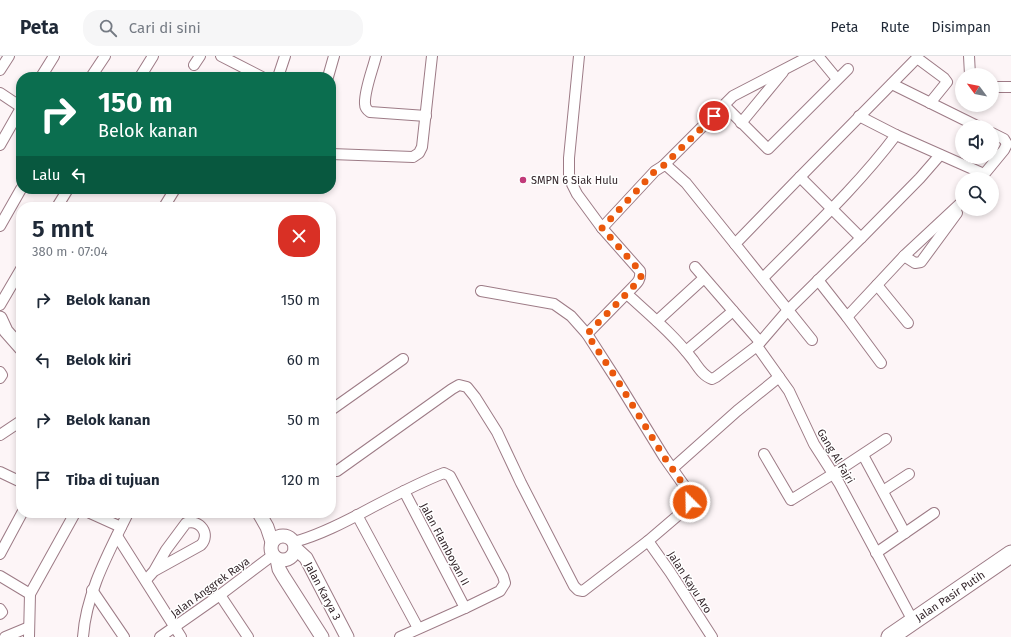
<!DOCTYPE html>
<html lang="id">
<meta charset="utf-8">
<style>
body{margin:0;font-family:"Fira Sans",sans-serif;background:#f6f6f7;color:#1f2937;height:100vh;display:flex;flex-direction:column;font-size:15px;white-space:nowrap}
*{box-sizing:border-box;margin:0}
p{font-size:13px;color:#747a83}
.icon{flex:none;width:22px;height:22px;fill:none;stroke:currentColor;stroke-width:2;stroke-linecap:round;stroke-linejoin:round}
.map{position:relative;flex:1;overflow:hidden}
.panel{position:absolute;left:16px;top:146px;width:320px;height:316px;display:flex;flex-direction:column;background:#fff;border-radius:16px;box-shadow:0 2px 6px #0003}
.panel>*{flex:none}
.guide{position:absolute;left:16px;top:16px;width:320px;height:122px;border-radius:16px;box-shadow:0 2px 6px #0003;background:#0b6e4f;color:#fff;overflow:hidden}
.needle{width:26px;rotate:302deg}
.buttons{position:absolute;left:955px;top:12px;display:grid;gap:8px}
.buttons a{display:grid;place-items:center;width:44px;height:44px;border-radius:50%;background:#fff;box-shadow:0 2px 6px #0003;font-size:20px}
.pin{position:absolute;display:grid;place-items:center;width:34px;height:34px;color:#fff;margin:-17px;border:2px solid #fff;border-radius:50%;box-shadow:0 1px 4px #0007}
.me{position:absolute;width:44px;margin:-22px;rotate:337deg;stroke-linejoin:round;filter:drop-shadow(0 0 3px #0008)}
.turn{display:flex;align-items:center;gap:14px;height:84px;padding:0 16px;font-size:18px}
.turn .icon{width:52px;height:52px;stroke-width:2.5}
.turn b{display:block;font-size:28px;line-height:34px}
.then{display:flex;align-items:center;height:38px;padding:0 16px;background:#0003;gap:8px;font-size:15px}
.round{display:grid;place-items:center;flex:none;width:42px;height:42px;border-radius:16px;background:#f6f6f7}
.headline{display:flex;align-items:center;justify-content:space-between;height:68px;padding:0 16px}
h1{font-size:24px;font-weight:600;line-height:30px}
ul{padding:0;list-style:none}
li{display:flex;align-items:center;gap:12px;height:60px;padding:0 16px}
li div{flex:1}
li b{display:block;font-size:15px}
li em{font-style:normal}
header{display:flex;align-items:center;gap:24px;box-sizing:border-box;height:56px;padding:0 20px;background:#fff;border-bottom:1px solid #e0e1e3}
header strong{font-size:19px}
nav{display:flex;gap:22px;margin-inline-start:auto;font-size:14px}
.search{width:280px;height:36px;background:#f6f6f7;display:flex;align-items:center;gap:10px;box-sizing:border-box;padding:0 14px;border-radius:16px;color:#747a83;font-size:15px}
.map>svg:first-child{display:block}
</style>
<header>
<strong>Peta</strong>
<div class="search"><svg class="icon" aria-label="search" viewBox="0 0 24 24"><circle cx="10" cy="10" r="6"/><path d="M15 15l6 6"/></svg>Cari di sini</div>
<nav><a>Peta</a><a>Rute</a><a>Disimpan</a></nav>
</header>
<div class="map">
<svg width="1011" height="581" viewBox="0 0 1011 581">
<rect width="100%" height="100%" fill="#fdf5f7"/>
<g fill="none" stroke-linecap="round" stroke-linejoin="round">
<g stroke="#9d7b86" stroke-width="12">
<g id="minor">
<polyline points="221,0 262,21"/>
<path d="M376 0C373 13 364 35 365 48 365 52 367 54 370 56L426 60"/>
<polyline points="818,0 837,23"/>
<polyline points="969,0 970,19"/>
<polyline points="194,9 200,0"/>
<polyline points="0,14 9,0"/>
<polyline points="41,21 54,0"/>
<polyline points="91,21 105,0"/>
<polyline points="140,21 153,0"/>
<polyline points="278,21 285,0"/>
<polyline points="328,21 334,0"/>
<polyline points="892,28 979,71"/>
<polyline points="992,31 1011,31"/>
<polyline points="0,37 21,51"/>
<polyline points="724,49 768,93 848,13"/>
<polyline points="859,60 896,79 984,118"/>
<polyline points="741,67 783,16"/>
<polyline points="0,89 21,52"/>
<polyline points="331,98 413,101 419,97 422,91 432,0"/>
<polyline points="663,110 733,40 810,0"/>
<polyline points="800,121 917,2 944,22 947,26 930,47"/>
<polyline points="981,122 1004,94 1007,88 1004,83 992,77"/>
<polyline points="57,151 68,133"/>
<polyline points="164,151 175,133"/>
<polyline points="0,170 21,133"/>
<polyline points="602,172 655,115 663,110 667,110 686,127 735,188"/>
<polyline points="861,182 920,122 940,99"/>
<polyline points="904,200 915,207 921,206 957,157"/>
<polyline points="695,211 760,286"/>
<path d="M763 222C808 176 857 131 896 79"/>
<polyline points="818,224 847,261 904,200 962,146"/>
<polyline points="877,229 908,267"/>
<polyline points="481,235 554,248 571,260 587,278"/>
<path d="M627 238C650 259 674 279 693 304 698 311 703 320 712 323L716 321 757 290"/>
<polyline points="0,249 21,213"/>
<polyline points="847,261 881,307"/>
<polyline points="657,265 704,222"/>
<polyline points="812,284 735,188 800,121 861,182 788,254 757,290 789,335 814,388 839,427 913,565"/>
<polyline points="686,295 733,255"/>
<polyline points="0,316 2,319 0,322"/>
<polyline points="331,354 403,303"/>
<polyline points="0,379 21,365"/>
<polyline points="764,398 791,444 833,418 886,383"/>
<polyline points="863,399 905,477"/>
<polyline points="673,412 737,355 779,321"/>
<path d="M331 414 337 415 344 410 452 333 459 329 467 331 475 341 497 376 521 427 574 530 578 534 583 535 648 485 689 450 691 442 688 435 664 401 616 323 587 278 633 231C638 226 641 223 640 215L602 172 577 138 572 128 569 119V102L579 0"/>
<polyline points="0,416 21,426"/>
<polyline points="404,435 465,552"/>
<polyline points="883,435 909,418"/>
<polyline points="90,457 121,471"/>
<polyline points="357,459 418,572"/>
<polyline points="117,480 181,581"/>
<polyline points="648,485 670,516 712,581"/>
<path d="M294 486C320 479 345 466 369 453 394 440 418 427 444 417L450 420 503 520 505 527 500 535 465 552 400 581"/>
<polyline points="876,497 934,457"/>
<polyline points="0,498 22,457"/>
<polyline points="0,520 30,538"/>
<path d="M146 524 154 515 201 489C211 478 200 463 186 467L166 494 154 515"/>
<polyline points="92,534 124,581"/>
<polyline points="220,539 248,581"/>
<polyline points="0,553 2,556 0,558"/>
<polyline points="5,581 29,571"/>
<polyline points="29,581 30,538 75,457"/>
<path d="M83 581C86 537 109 496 128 457"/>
<polyline points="160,581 220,539 273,499"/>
</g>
</g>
<g stroke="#9d7b86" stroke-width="15">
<g id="tertiary">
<polyline points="0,262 6,275 21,292"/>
<polyline points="259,457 267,471 272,486"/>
<circle cx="283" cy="492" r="12"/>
<polyline points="295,492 306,502 347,581"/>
<polyline points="277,503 279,513 283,520 322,581"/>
</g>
</g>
<g stroke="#9d7b86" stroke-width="19">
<polyline id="trunk" points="890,581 1011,498"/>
</g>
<use href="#minor" stroke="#fff" stroke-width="10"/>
<use href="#tertiary" stroke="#fff" stroke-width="13"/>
<use href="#trunk" stroke="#fff" stroke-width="17"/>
</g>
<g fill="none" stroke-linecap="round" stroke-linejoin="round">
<polyline stroke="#ea580c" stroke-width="7" stroke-dasharray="0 12.6" points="690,446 690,442 688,435 664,401 616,322 587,278 633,231 641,221 640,215 602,172 655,115 663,110 714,60"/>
</g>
<circle fill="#c13a79" stroke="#fff" stroke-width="1.5" cx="523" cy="124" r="4"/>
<g text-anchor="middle" stroke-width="3" stroke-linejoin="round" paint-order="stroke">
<g font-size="11" fill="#35272c" stroke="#fff" text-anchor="start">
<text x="531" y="128">SMPN 6 Siak Hulu</text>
</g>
<g font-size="11" fill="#35272c" stroke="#fff">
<text transform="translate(836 400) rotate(59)" y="4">Gang Al Fajri</text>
<text transform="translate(445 488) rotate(62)" y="4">Jalan Flamboyan II</text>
<text transform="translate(690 526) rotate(57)" y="4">Jalan Kayu Aro</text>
<text transform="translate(210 531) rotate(-36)" y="4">Jalan Anggrek Raya</text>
<text transform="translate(323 535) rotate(62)" y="4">Jalan Karya 3</text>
<text transform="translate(950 540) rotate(-34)" y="4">Jalan Pasir Putih</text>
</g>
</g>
</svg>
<div class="buttons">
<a><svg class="needle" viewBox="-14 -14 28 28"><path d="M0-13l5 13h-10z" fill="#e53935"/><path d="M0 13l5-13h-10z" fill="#747a83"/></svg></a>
<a><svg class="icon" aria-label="sound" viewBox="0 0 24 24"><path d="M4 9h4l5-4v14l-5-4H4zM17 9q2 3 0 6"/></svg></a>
<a><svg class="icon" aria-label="search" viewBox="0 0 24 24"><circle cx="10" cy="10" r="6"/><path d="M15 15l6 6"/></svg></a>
</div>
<div class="pin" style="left:714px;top:60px;background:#d93025"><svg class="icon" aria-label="arrive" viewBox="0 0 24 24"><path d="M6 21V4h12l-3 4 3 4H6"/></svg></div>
<svg class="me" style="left:690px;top:446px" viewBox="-20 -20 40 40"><circle r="17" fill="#ea580c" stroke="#fff" stroke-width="3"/><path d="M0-11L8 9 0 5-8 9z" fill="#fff"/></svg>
<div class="guide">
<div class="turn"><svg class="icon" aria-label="right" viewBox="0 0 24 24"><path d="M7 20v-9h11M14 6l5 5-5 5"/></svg><div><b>150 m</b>Belok kanan</div></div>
<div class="then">Lalu<svg class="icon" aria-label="left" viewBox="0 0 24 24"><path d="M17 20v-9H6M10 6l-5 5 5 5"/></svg></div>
</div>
<section class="panel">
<div class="headline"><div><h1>5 mnt</h1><p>380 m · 07:04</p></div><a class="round" style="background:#d93025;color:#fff"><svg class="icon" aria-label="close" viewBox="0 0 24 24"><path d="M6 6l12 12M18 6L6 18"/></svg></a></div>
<ul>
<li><svg class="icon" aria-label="right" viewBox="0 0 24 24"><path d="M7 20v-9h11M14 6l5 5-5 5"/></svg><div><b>Belok kanan</b></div><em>150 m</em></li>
<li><svg class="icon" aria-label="left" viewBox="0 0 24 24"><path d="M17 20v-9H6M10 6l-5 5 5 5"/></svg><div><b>Belok kiri</b></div><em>60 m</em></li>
<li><svg class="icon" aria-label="right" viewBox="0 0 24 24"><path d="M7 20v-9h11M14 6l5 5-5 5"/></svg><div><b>Belok kanan</b></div><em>50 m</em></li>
<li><svg class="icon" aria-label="arrive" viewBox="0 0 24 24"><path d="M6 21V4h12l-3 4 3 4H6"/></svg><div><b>Tiba di tujuan</b></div><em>120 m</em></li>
</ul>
</section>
</div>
